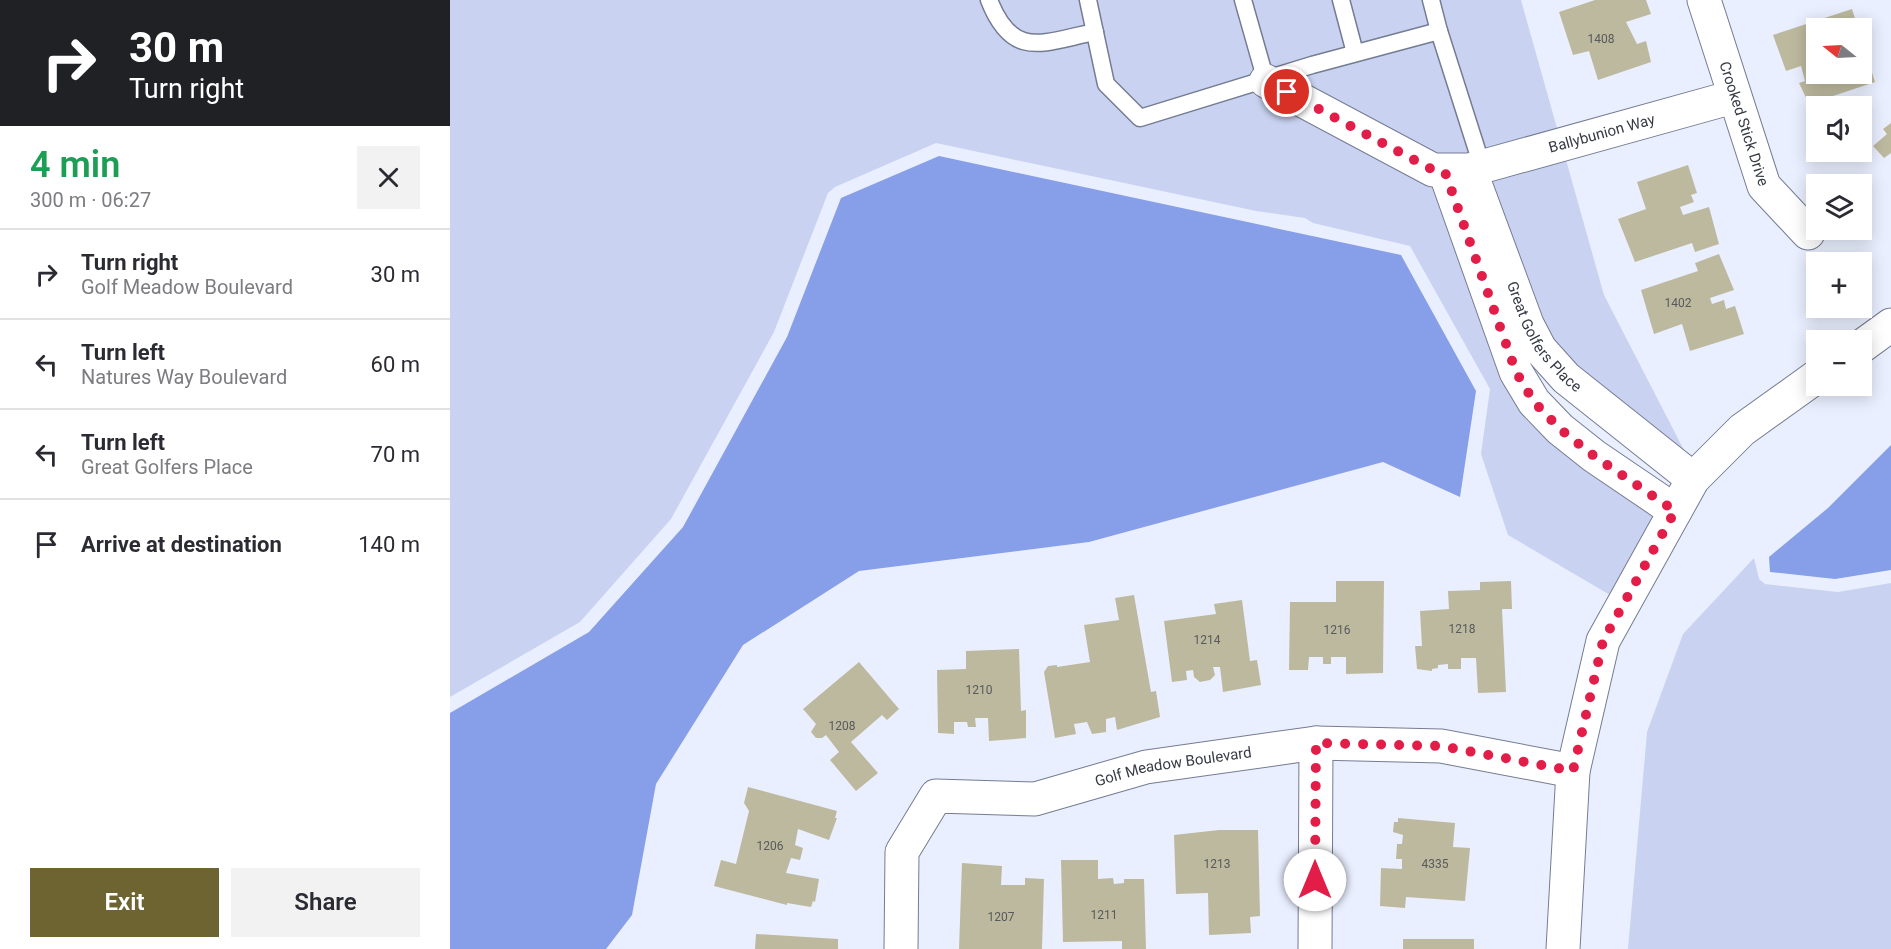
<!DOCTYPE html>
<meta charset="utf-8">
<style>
body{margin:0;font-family:Roboto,sans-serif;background:#f2f2f3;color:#2b2b33;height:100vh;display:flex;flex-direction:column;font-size:22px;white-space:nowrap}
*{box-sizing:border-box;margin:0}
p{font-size:20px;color:#7c7c81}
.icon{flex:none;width:33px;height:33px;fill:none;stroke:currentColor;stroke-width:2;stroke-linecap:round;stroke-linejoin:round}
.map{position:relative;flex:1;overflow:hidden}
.panel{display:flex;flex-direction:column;background:#fff;width:450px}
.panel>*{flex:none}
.banner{background:#202124;color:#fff;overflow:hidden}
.needle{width:39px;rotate:288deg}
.fabs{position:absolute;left:1356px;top:18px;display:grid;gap:12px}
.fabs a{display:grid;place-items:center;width:66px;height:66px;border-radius:0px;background:#fff;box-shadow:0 3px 15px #0003;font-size:30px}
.pin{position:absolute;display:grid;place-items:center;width:51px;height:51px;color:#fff;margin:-26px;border:3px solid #fff;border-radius:50%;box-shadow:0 2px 6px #0007}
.me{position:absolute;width:66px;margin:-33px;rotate:0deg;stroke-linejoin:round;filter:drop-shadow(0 0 4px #0008)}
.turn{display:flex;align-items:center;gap:21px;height:126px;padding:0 30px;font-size:27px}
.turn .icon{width:78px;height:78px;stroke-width:2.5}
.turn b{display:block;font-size:42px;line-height:51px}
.round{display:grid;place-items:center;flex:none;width:63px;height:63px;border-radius:0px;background:#f2f2f3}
.head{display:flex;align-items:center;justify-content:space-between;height:102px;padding:0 30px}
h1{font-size:36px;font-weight:600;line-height:45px;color:#1e9e55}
.action{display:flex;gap:12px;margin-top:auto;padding:12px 30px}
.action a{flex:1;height:69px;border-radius:0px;background:#6d6431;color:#fff;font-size:24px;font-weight:600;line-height:69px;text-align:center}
.action a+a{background:#f2f2f3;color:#2b2b33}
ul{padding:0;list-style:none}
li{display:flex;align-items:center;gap:18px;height:90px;padding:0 30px;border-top:2px solid #e1e1e2}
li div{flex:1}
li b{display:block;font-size:22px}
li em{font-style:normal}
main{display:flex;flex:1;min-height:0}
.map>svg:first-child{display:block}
</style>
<main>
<section class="panel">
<div class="banner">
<div class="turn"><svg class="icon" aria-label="right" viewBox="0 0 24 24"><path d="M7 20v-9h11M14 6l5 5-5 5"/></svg><div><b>30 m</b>Turn right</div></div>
</div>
<div class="head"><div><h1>4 min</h1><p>300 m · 06:27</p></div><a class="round"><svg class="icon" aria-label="close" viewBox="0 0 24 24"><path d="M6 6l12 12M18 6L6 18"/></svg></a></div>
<ul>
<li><svg class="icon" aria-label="right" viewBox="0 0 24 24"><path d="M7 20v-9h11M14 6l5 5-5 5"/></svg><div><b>Turn right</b><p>Golf Meadow Boulevard</p></div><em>30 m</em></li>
<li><svg class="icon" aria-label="left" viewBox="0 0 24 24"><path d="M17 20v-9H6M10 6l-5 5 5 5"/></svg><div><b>Turn left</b><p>Natures Way Boulevard</p></div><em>60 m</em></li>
<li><svg class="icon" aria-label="left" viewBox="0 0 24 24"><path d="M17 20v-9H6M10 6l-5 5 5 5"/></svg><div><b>Turn left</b><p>Great Golfers Place</p></div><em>70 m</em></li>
<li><svg class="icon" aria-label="arrive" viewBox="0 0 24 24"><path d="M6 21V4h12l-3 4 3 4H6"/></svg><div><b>Arrive at destination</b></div><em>140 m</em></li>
</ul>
<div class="action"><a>Exit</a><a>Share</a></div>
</section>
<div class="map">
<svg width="1441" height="949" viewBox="0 0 1441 949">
<rect width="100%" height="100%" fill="#eaefff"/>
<g fill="#c9d3f1">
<polygon points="0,0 1071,0 1154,295 1237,456 1127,368 1104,341 994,157 809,61 794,86 983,184 1050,375 1204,515 1160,595 1058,535 1031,454 1040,389 960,246 863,223 855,218 806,211 486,143 385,187 378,193 324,332 221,519 130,622 0,697"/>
<polygon points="1304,558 1309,579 1315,584 1388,592 1441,583 1441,949 1178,949 1197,732 1233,634"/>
</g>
<g fill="#879ee8">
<polygon points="489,156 951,255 1026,391 1010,497 933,462 639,542 409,571 293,645 206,784 182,915 156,949 0,949 0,713 139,632 233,527 337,337 391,198"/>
<polygon points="1441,445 1441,570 1385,579 1320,572 1319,557 1378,508"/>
</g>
<g fill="#bdb99f">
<polygon points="1145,0 1196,0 1201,14 1176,22 1187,44 1196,41 1201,62 1148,80 1139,51 1123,55 1109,12"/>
<polygon points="1402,9 1408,28 1366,28 1366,74 1412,74 1412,41 1425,82 1359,104 1349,83 1355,81 1351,66 1336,71 1323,35"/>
<polygon points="1441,123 1441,153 1434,158 1423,146 1437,134 1433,129"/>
<polygon points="1238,165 1247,193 1241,195 1244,202 1230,207 1233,215 1259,207 1269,244 1245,252 1242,243 1185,262 1168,219 1196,209 1187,182"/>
<polygon points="1269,254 1284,290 1260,298 1262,304 1274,300 1276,309 1285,306 1294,334 1240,351 1232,324 1204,334 1191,290 1248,271 1245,263"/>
<polygon points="886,581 934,581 933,673 896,674 896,657 881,657 881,664 873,664 873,657 859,657 858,670 839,670 840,602 886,602"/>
<polygon points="1061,581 1062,609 1052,609 1056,692 1028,693 1026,658 1011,658 1011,669 998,669 998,664 988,665 988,668 982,669 982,671 967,669 965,646 972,646 970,611 999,609 998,591 1030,590 1030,582"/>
<polygon points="684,595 701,692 706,691 710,717 667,730 665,717 656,719 656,732 642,734 637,722 624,724 626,734 605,738 594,672 598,666 607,665 607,667 640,662 634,625 669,620 665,598"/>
<polygon points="792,600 800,661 807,660 811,685 773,692 770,667 763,667 765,675 760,680 750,682 744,677 743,670 736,671 737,680 722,682 714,621 766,614 764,604"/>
<polygon points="569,649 571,711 576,710 576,738 539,741 538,718 525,718 526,727 518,727 517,722 504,722 504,734 488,733 487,670 516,669 516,651"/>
<polygon points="409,662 449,709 437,720 432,715 401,742 428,773 406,791 380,760 389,752 376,735 372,738 366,738 361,732 366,724 353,709"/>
<polygon points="298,787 387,811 385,818 387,818 379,840 348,829 345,845 353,848 350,860 341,858 336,873 369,879 365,902 363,901 361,907 337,903 337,905 264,886 271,860 286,864 299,811 294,803"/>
<polygon points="948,818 1005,823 1003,847 1020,848 1015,901 956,897 955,908 930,906 931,868 952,869 952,859 946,859 947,844 952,844 953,835 943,832 944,822 948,822"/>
<polygon points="769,830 808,830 810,916 800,917 801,933 759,935 758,893 726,894 724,835"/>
<polygon points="611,860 648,860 648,879 663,878 664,884 674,883 674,879 694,879 696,949 672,949 672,941 613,942"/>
<polygon points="512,863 552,866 551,885 575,885 575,878 594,879 592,949 509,949"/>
<polygon points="306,934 388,939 388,949 305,949"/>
<rect x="953" y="939" width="71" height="10"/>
</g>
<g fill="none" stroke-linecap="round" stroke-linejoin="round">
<g stroke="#747c92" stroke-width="19">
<g id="service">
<path d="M539 0C563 61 593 42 645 32"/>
<polyline points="638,0 656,84 690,118 862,65 989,31 1032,166"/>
<polyline points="793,0 816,81"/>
<polyline points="891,0 905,53"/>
<polyline points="981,0 989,31"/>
</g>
</g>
<g stroke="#747c92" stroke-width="35">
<g id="minor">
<path id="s1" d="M1254 0 1314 186 1358 233"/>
<path id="s2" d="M816 81 983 170H1020L1283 97"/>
<path id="s3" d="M1020 170 1077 324 1090 349 1116 378 1243 479"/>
<polyline points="995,172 1066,372 1084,402 1110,429 1144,456 1225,511"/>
<path id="s4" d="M451 949 452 852 486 796 585 799 696 767 866 743 991 746 1123 771"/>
<polyline points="865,949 866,743"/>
</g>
</g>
<g stroke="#747c92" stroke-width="35">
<g id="tertiary">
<polyline points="1412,346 1441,325"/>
<polyline points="1113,949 1123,771 1153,641 1243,479 1292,430 1366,377"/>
</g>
</g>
<use href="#service" stroke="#fff" stroke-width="16"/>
<use href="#minor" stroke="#fff" stroke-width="33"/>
<use href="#tertiary" stroke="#fff" stroke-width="33"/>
</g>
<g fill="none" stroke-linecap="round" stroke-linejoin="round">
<polyline stroke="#e11d48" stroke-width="10" stroke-dasharray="0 18" points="837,92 983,170 995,172 1066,372 1084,402 1110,429 1144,456 1225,511 1153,641 1123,771 991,746 866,743 865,880"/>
</g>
<g text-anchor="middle" stroke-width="4.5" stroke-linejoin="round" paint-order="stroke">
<g font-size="12" fill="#585a5c">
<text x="1151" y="43">1408</text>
<text x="1228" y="307">1402</text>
<text x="1012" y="633">1218</text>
<text x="887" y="634">1216</text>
<text x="757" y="644">1214</text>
<text x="529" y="694">1210</text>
<text x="392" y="730">1208</text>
<text x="320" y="850">1206</text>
<text x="767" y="868">1213</text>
<text x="985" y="868">4335</text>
<text x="654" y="919">1211</text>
<text x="551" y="921">1207</text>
</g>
<g font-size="15" fill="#373b45" stroke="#fdfdfd">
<text dy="5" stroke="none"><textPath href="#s1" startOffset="130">Crooked Stick Drive</textPath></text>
<text dy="5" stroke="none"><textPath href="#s2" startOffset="363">Ballybunion Way</textPath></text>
<text dy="5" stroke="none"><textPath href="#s3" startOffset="184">Great Golfers Place</textPath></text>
<text dy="5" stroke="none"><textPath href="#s4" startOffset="404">Golf Meadow Boulevard</textPath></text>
</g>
</g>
</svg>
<div class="fabs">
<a><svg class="needle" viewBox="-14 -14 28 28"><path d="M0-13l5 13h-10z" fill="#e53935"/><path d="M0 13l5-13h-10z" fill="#7c7c81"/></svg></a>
<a><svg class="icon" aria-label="sound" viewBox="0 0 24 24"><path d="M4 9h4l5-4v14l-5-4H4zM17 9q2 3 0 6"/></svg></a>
<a><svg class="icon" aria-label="layers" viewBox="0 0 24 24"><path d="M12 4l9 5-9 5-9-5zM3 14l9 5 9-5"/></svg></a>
<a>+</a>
<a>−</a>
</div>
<div class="pin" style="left:837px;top:92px;background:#d93025"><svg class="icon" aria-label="arrive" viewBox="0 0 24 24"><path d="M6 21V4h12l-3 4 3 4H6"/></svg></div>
<svg class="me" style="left:865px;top:880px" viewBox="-20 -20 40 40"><circle r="19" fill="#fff"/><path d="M0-13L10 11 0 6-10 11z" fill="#e11d48"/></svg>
</div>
</main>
